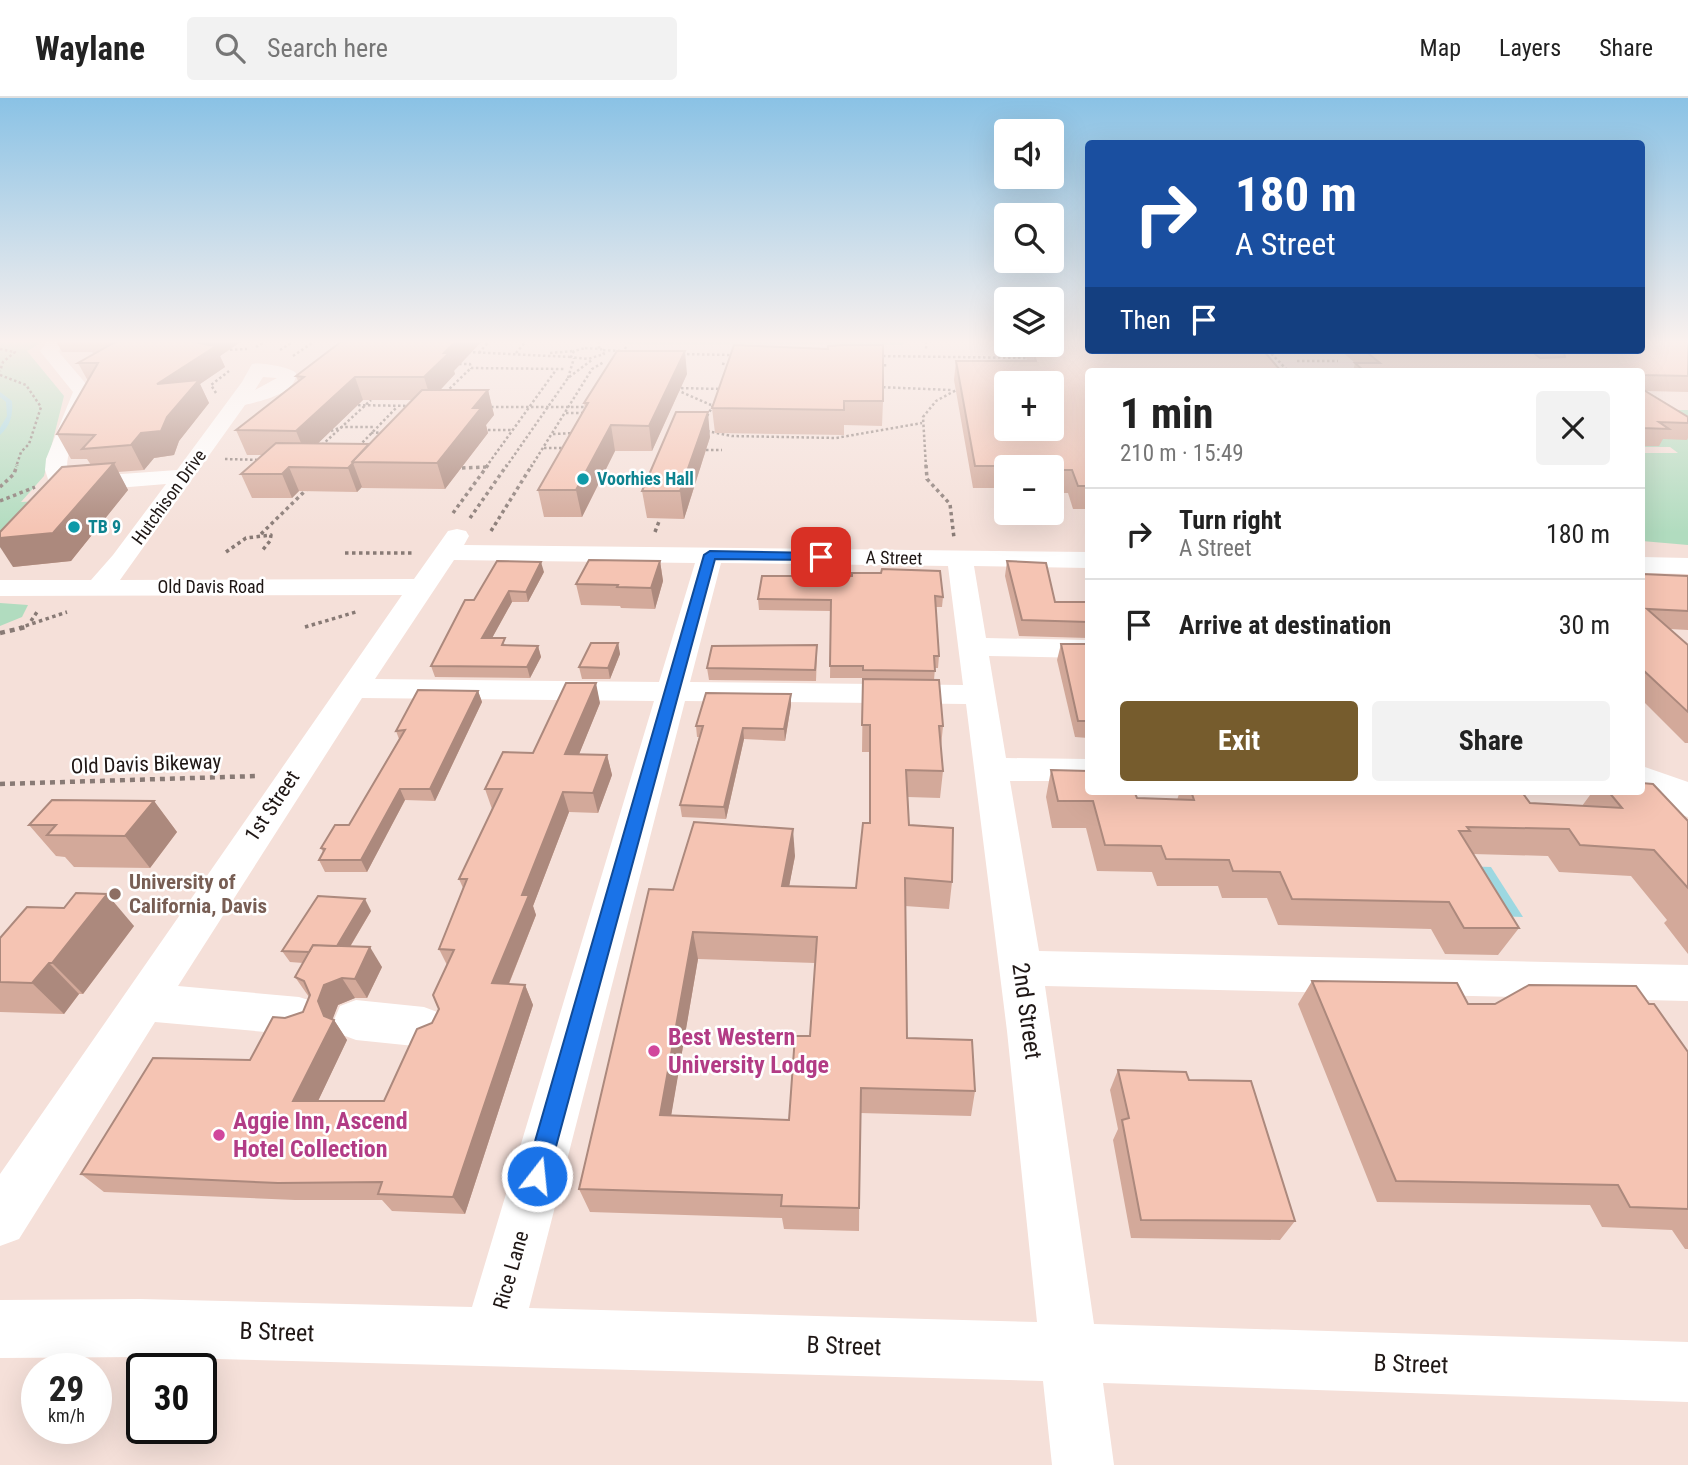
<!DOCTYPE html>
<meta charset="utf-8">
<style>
body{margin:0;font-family:"Roboto Condensed",sans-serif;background:#f2f2f2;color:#222;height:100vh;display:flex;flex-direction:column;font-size:26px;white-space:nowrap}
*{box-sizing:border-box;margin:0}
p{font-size:23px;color:#767676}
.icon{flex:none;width:38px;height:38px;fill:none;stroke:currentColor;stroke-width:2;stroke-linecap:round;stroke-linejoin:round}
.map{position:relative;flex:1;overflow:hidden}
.drawer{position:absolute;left:1085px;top:270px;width:560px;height:427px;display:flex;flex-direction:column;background:#fff;border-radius:7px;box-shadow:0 7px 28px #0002}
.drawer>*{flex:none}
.banner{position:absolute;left:1085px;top:42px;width:560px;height:214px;border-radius:7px;box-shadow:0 7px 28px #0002;background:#1a4fa0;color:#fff;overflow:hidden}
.tools{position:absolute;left:994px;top:21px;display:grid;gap:14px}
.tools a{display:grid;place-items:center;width:70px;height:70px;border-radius:7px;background:#fff;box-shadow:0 7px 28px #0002;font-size:35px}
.speed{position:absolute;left:21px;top:1255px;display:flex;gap:14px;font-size:35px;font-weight:700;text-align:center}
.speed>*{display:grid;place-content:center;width:91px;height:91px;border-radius:50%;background:#fff;box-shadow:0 7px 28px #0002;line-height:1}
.speed small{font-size:18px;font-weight:400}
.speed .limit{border:4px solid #111;border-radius:10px;background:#fff;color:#111}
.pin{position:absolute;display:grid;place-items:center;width:60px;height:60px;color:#fff;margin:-30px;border-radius:14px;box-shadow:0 4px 10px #0006}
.me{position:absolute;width:77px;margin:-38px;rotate:16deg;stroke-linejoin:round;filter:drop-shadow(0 0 5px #0008)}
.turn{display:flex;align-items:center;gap:24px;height:147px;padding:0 35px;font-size:32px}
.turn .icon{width:91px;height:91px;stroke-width:2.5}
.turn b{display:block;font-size:49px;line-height:60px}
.then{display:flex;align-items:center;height:66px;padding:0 35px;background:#0003;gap:14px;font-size:26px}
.round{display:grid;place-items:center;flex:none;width:74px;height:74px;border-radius:7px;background:#f2f2f2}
.summary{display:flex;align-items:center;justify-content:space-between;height:119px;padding:0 35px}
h1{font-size:42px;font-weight:700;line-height:52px}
.cta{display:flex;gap:14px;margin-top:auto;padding:14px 35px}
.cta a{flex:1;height:80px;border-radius:7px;background:#765c2d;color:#fff;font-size:28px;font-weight:700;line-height:80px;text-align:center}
.cta a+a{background:#f2f2f2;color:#222}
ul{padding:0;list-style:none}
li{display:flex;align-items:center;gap:21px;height:91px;padding:0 35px;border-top:2px solid #e0e0e0}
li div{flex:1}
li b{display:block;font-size:26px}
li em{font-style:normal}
header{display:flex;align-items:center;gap:42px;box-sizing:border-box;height:98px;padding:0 35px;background:#fff;border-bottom:2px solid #e0e0e0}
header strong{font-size:33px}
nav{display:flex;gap:38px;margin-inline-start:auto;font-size:24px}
.search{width:490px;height:63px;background:#f2f2f2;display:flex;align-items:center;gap:18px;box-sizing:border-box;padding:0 24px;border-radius:7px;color:#767676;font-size:26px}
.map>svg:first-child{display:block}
</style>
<header>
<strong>Waylane</strong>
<div class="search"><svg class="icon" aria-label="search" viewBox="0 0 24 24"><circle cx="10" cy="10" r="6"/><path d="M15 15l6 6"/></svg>Search here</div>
<nav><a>Map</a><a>Layers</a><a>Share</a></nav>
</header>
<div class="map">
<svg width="1688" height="1367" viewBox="0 0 1688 1367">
<rect width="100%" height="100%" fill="#f5e0d9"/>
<g fill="#b1dcbf">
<polygon points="0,243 44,243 27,253 64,298 44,378 21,404 42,403 0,450"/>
<polygon points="619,243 911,243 901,247 626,246"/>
<polygon points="1642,312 1688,312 1688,447 1642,443 1642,355 1678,355 1670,349 1642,349"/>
<polygon points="0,505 28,507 22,519 0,528"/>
</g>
<polygon fill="#9dd8e1" points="1461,768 1491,769 1523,819 1492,818"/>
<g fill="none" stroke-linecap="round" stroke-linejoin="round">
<path fill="#9dd8e1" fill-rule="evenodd" d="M0 294 12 303C13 317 11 327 0 337V330L7 318 6 304 0 299Z"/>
<g stroke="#887a75" stroke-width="2.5" stroke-dasharray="2.5 2.5" stroke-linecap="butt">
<polyline points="599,243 599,251"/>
<polyline points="926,243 926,251"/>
<polyline points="256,249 266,243"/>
<polygon points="585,250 601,251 604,256 588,261 571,259 574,253"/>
<polyline points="0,251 15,254 3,264 0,273"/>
<polyline points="625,251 627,247"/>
<polyline points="225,252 247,251"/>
<polyline points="280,252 294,243"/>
<polyline points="603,252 621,253"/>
<polyline points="1268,252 1288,273"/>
<polyline points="468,254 571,259"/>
<polyline points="479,255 489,243"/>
<polyline points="516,255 526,243"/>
<polyline points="550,255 573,253"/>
<polyline points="682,256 733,257"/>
<polyline points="293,258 315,243"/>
<polyline points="878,258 1031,260"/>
<polyline points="1297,263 1338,263"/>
<polyline points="454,266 470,266 471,270 565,271"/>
<polyline points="885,266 885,269"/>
<polyline points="723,267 724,263"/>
<polyline points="0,277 26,287 41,309 29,346 21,354 16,369"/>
<polyline points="568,280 574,260"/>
<polyline points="878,289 951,292"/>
<polyline points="676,290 723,291"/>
<polyline points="677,292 711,307"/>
<polyline points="446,294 471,270"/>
<polyline points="216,295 211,287 229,273"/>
<polyline points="353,307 411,308"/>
<polyline points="486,309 589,309"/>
<polyline points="566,315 586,315"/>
<polyline points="707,318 718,299"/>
<polyline points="483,332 513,332"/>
<polyline points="331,333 342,329 375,329"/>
<polyline points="707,333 732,338 836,340 922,325"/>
<polyline points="371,335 385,334"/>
<polyline points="553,336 574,335"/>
<polyline points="322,347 371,302"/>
<polyline points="359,348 397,309"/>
<polyline points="544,350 565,350"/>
<polyline points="706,352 722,352"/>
<polyline points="225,361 262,362"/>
<polyline points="486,369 556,272"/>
<polyline points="506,369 568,280 593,261"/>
<polyline points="531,369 592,271 604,264"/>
<polyline points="926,369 923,319 936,303 960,290"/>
</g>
<g stroke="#887a75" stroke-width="3.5" stroke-dasharray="3.5 3.5" stroke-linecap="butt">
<polyline points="926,367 927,381 950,406 954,440"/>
<polyline points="462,370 486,369"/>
<polyline points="0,389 14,376 17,367"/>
<polyline points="0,403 35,389"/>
<polyline points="453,415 488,367"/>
<polyline points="470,420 507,367"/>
<polyline points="491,433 532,367"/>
<polyline points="655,434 660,421"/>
<polyline points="261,436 308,390"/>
<polyline points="226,454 246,440 271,437 270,443 261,454"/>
<polyline points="345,455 413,455"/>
<polyline points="31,523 37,514"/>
<polyline points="305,529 356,514"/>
<polyline points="19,530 67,514"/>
</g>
<g stroke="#887a75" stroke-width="4.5" stroke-dasharray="5 5" stroke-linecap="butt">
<polyline points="0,535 26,529"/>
<polyline points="0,686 258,678"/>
</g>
<g fill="#fff" fill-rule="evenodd">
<path d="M48 243H69L58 253 93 294C89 322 62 349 68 377L80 379 177 372 242 284 252 266C260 264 290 269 296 275 297 296 261 303 245 307L120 482 414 481 448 433 457 431 466 433 469 438 464 447 1088 454V470L974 468 986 540 1088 542V560L989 558 1006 660 1088 661V683H1010L1039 853 1688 867V903L1045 888 1094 1226 1688 1244V1304L1103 1285 1114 1367H1052L1043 1283 140 1259 0 1260V1202L140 1201 472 1209 654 603 362 600 178 888 299 899 315 904 321 918 315 932 299 937 155 924 19 1141 0 1148V1076L402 497 0 498V482H91L113 457 166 386 80 393 50 387 45 372 46 361 73 294 40 253ZM263 279 277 280 255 292ZM454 462 695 465 659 584 375 581ZM721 465 948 468 963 587 690 584ZM685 603 966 606 1007 933 1037 1224 529 1210Z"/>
<polygon points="1642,459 1688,460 1688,476 1642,475"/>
<polygon points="1642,668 1688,684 1688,719 1675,715 1662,700 1642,693"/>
<polygon points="356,902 424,909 440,915 447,929 440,943 424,949 356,942 340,936 334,922 340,908"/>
</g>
</g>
<g fill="#d3a99a" fill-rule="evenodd">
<polygon points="56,243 242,243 220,258 225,269 200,286 209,305 179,343 174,357 154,360 144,372 118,374 128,392 71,463 13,469 91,367 87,361 71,361 57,336 88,283 78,265 94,256 92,254 62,254"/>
<polygon points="1688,245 1688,294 1646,293 1688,319 1688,340 1687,342 1663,341 1659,348 1642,348 1642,273 1353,273 1355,265 1340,252 1642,252"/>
<polygon points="734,247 883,303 882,328 844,327 844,337 715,335 712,310"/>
<polygon points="1023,247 1052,247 1088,273 1088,411 1073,411 1068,395 1052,395 1052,369 1006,369 1006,394 1004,394 1003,390 973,390 954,282 956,263 1027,263"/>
<path d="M454 273 455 276 440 292H488L494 317 486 327 488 335 445 391 362 390V389L357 394 299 393 292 400H252L241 376 263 357H247L236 332 298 283 296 278ZM363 302H412L369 346 318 345Z"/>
<polygon points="687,276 652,353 615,353 582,419 544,419 538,392 585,310 584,305"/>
<polygon points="710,339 684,421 647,420 642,393"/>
<polygon points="660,463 663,483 655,511 621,510 620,508 581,507 576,486"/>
<polygon points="1007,463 1055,504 1088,504 1088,540 1019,538 1005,478"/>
<polygon points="544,474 528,504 512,504 492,540 507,547 538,548 541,559 530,580 435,579 431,568 474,502"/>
<polygon points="1642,476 1688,478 1688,532 1670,531 1688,547 1688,645 1685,645 1642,602"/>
<path d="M943 499 942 509H935L939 558 938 570H935L934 582 943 628 941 649 943 673 940 700 908 699 909 727 952 784 949 811 905 808 907 940 975 993 971 1018 860 1015 859 1133 784 1131 782 1120 590 1114 579 1091 673 792 795 758 789 788 856 790 870 725V654H862L863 580H830L831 513 759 512 758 501ZM698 861 815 865 810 938 789 1022 671 1017Z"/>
<polygon points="618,545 620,556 610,581 582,581 579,569"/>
<polygon points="1061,546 1088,546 1088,640 1075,639 1057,562"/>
<polygon points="817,558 816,583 709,582 707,570"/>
<polygon points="478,593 482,604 435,703 405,702 367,774 325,774 319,762 323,754 321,750 349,727 399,641 396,633"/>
<polygon points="791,596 791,607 785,643 744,641 726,721 682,719 680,707 699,639 697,639 696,628"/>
<polygon points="600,605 579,656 607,657 612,677 598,715 569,714 533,808 536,817 509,886 525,887 533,907 465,1116 392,1113 382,1102 295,1102 104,1094 81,1076 250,962 285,920 303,914 309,899 295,879 303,865 290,864 282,853 371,813 350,849 382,869 367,900 355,900 338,907 332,921 334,922 347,942 318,1003 384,1003 432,925 439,911 447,867 439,851 463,790 459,781 492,711 485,691"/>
<polygon points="1051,672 1137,700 1177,702 1180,693 1521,693 1530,705 1582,708 1593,693 1642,693 1688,723 1688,856 1664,825 1667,822 1631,778 1559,774 1548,758 1473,756 1519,830 1498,857 1445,856 1431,831 1278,827 1267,800 1222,800 1218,788 1157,788 1152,774 1097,773 1086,730 1052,730 1046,699"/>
<polygon points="154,703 177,734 150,770 74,769 65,759 56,758 29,727"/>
<polygon points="64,810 134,828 83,896 79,896 64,916 0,914 0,840"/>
<polygon points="1312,883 1468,906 1649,906 1688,954 1688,1151 1685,1151 1672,1132 1602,1129 1590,1107 1377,1104 1298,906"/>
<polygon points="1118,972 1189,982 1295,1123 1280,1142 1131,1140 1113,1042 1118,1031 1110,992"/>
</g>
<g fill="#ac897d">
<polygon points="201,243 242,243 220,258 225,269 200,286 209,305 179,343 174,357 154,360 144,372 131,347 141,335 167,319 157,286"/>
<polygon points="456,243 482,243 454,273 455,276 431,302 424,279 444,255"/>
<polygon points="685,253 687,276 652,353 649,328"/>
<polygon points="355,279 363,302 306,357 296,333"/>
<polygon points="488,292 494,317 486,327 488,335 445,391 437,365 473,310"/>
<polygon points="708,314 710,339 684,421 680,393"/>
<polygon points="611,327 615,353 582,419 576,392"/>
<polygon points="114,365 128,392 71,463 13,469 0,449 0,440"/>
<polygon points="353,365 362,389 357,394 348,370"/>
<polygon points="289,369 299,393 292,400 282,376"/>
<polygon points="660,463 663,483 655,511 651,490"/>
<polygon points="541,464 544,474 528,504 526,494"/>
<polygon points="509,493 512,504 486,551 482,540"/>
<polygon points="618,545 620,556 610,581 608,570"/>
<polygon points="538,548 541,559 530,580 527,569"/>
<polygon points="596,585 600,605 571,676 565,656"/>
<polygon points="478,593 482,604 435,703 430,691"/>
<polygon points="791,596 791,607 785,643 784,631"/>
<polygon points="743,630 744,641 726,721 724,709"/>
<polygon points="607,657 612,677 598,715 593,695"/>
<polygon points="400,691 405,702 367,774 361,762"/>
<polygon points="563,694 569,714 533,808 536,817 501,905 492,885 522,797"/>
<polygon points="154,703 177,734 150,770 125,738"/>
<polygon points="793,731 795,758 784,815 782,788"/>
<polygon points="107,796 134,828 83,896 52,865"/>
<polygon points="365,801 371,813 339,867 332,856"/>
<polygon points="693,834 698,861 667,1042 660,1017"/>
<polygon points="370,849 382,869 367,900 355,881"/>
<polygon points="49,865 79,896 64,916 32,885"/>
<polygon points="342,880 355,900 338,907 332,923 334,922 347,942 309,1022 293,1003 324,918 318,903 324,887"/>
<polygon points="525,887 533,907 465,1116 453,1099"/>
</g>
<g fill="#f5c4b3" stroke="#ac897d" stroke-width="2" fill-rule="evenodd">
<polygon points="117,243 201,243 199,245 216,248 157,286 199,282 167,319 161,333 141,335 131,347 82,351 95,337 57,336 98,265 78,265"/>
<polygon points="342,243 456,243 444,255 449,255 424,279 355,279 296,333 236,332 304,279 296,278"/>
<path d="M1052 243H1088V252H1263L1281 273H1088V388H1078L1072 372H1052V369H1006V371L1005 368H975L956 263H1036L1031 247H1052ZM1006 285H1052V331H1006Z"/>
<polygon points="1642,243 1685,243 1688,245 1688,278 1642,277 1642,273 1364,273 1355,265 1380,265 1364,252 1530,252 1540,260 1565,259 1564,255 1559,252 1642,252"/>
<polygon points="734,247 828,251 828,248 844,247 883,247 883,303 844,303 844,312 712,310"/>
<polygon points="617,253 685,253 649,328 611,327 576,392 538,392 588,305 584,305"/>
<polygon points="1642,291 1688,319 1688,325 1659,324 1669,331 1642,330"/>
<polygon points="422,292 488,292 473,310 481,310 437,365 352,364"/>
<polygon points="676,314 708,314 680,393 642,393"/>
<polygon points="276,345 369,346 352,364 353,365 348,370 289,369 282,376 241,376"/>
<polygon points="114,365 53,435 0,440 0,434 62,369"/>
<polygon points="589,462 660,463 651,490 617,489 618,487 576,486"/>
<polygon points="497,463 541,464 526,494 509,493 482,540 505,540 502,547 538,548 527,569 431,568 465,502 474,502"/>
<polygon points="1007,463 1046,465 1055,504 1088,504 1088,524 1022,522"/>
<polygon points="882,471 940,473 943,499 935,498 939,558 934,558 935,573 863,572 863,568 830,568 831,502 758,501 762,478 852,478 852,475 881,475"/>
<polygon points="1642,476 1688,478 1688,513 1647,511 1688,547 1688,614 1642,571"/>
<polygon points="591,545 618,545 608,570 579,569"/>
<polygon points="1061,546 1088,546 1088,623 1078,623"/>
<polygon points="817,547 815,572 707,570 712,548"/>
<path d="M863 581 939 582 943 628H939L943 673 906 672 909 727 953 730 952 784 905 780 907 940 972 942 975 993 861 990 859 1110 781 1108 782 1097 579 1091 649 791 673 792 694 724 793 731 782 788 856 790 863 725H870V627H862ZM693 834 817 839 810 938H795L789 1022 660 1017Z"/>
<polygon points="566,585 596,585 565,656 607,657 593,695 563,694 522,797 529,797 492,885 525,887 453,1099 378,1096 382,1084 278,1085 81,1076 153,960 250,962 273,919 285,920 303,914 310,897 304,883 295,879 313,847 370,849 355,881 342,880 324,887 318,903 324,918 334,922 293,1003 384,1003 417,931 432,925 439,911 433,897 454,852 439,851 467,781 459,781 502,691 485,691 503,654 533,655"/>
<polygon points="418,592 478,593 430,691 400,691 361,762 319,762 325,751 321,750 335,727 349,727 405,632 396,633"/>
<polygon points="706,595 791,596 784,631 743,630 724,709 680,707 703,628 696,628"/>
<polygon points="1051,672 1088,673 1088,693 1134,693 1137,700 1194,702 1191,693 1521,693 1530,705 1622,710 1608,693 1642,693 1642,685 1653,686 1688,723 1688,790 1654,752 1580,747 1569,731 1467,729 1470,733 1459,733 1519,830 1464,830 1449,804 1292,801 1280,774 1233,773 1229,762 1166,761 1161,748 1105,747 1093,703 1058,703"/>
<polygon points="52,702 154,703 125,738 47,737 56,727 29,727"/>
<polygon points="76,795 107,796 52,865 49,865 32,885 0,884 0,840 27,809 64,810"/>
<polygon points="318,798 365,801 337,848 313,847 309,854 282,853"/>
<polygon points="1312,883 1457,885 1468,906 1495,906 1529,887 1636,888 1649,906 1654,906 1688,954 1688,1111 1630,1109 1618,1087 1396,1083"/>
<polygon points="1118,972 1186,974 1189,982 1251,983 1295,1123 1141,1122 1122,1022 1129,1020"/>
</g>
<linearGradient id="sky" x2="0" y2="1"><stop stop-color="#8ac2e5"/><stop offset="0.56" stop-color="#faf1ee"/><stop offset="1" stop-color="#faf1ee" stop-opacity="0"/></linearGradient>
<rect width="1688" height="435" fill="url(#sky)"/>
<polygon fill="#1a73e8" stroke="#114b97" stroke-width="2" points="710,453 821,455 827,459 821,462 715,461 548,1078 545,1086 537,1090 528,1086 525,1078 704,457"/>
<g fill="#0f9aa8" stroke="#fff" stroke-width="2.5">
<circle cx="583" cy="381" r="7"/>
<circle cx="74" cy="429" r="7"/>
</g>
<circle fill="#8d6e63" stroke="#fff" stroke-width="2.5" cx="115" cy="796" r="7"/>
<g fill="#d1479c" stroke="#fff" stroke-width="2.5">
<circle cx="654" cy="953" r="7"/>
<circle cx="219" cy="1037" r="7"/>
</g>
<g text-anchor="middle" stroke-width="5" stroke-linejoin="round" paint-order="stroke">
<g font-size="18" font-weight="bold" fill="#0d838f" stroke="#fff" text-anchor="start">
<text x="597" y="387">Voorhies Hall</text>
<text x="88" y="435">TB 9</text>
</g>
<g font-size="18" fill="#1f1715" stroke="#fff">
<text transform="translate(169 399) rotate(-54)" y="6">Hutchison Drive</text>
<text transform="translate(894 460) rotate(1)" y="6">A Street</text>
<text x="211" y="495">Old Davis Road</text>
</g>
<g font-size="21" fill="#1f1715" stroke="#fff">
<text transform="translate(146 666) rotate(-2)" y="7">Old Davis Bikeway</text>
<text transform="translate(272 708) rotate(-56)" y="7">1st Street</text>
<text transform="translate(511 1172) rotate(-74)" y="7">Rice Lane</text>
</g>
<g font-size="21" font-weight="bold" fill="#785e54" stroke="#fff" text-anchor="start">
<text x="129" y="791">University of<tspan x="129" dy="24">California, Davis</tspan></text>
</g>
<g font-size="24" fill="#1f1715" stroke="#fff">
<text transform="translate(1027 913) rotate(82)" y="8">2nd Street</text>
<text transform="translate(277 1234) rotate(2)" y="8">B Street</text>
<text transform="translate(844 1248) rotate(2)" y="8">B Street</text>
<text transform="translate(1411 1266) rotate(2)" y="8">B Street</text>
</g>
<g font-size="24" font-weight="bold" fill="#b23c85" stroke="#fff" text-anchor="start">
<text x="668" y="947">Best Western<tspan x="668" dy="28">University Lodge</tspan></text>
<text x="233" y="1031">Aggie Inn, Ascend<tspan x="233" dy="28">Hotel Collection</tspan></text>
</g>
</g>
</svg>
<div class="tools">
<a><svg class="icon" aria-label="sound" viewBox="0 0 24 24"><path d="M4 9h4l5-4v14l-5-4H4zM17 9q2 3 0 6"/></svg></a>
<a><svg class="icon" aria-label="search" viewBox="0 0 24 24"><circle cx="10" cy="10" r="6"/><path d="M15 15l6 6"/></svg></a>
<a><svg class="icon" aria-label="layers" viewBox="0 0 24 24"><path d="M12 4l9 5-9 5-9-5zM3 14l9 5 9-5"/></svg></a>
<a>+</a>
<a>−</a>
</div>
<div class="speed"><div>29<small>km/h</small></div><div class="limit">30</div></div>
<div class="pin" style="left:821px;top:459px;background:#d93025"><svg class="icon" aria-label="arrive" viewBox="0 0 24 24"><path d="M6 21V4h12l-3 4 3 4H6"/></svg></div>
<svg class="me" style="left:537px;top:1078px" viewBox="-20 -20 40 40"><circle r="17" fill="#1a73e8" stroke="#fff" stroke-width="3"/><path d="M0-11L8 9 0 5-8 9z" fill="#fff"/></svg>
<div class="banner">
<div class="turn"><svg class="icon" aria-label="right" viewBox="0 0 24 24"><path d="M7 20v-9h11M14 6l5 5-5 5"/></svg><div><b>180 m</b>A Street</div></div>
<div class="then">Then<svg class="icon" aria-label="arrive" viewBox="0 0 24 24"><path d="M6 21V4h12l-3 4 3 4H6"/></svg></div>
</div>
<section class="drawer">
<div class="summary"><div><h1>1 min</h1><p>210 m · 15:49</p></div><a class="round"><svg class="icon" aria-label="close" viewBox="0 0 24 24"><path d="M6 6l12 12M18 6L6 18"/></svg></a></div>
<ul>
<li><svg class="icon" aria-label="right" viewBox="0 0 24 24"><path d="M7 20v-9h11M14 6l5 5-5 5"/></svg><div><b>Turn right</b><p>A Street</p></div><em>180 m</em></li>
<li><svg class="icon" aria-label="arrive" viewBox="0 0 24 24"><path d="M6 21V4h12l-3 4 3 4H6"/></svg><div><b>Arrive at destination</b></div><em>30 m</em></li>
</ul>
<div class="cta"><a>Exit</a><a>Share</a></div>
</section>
</div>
